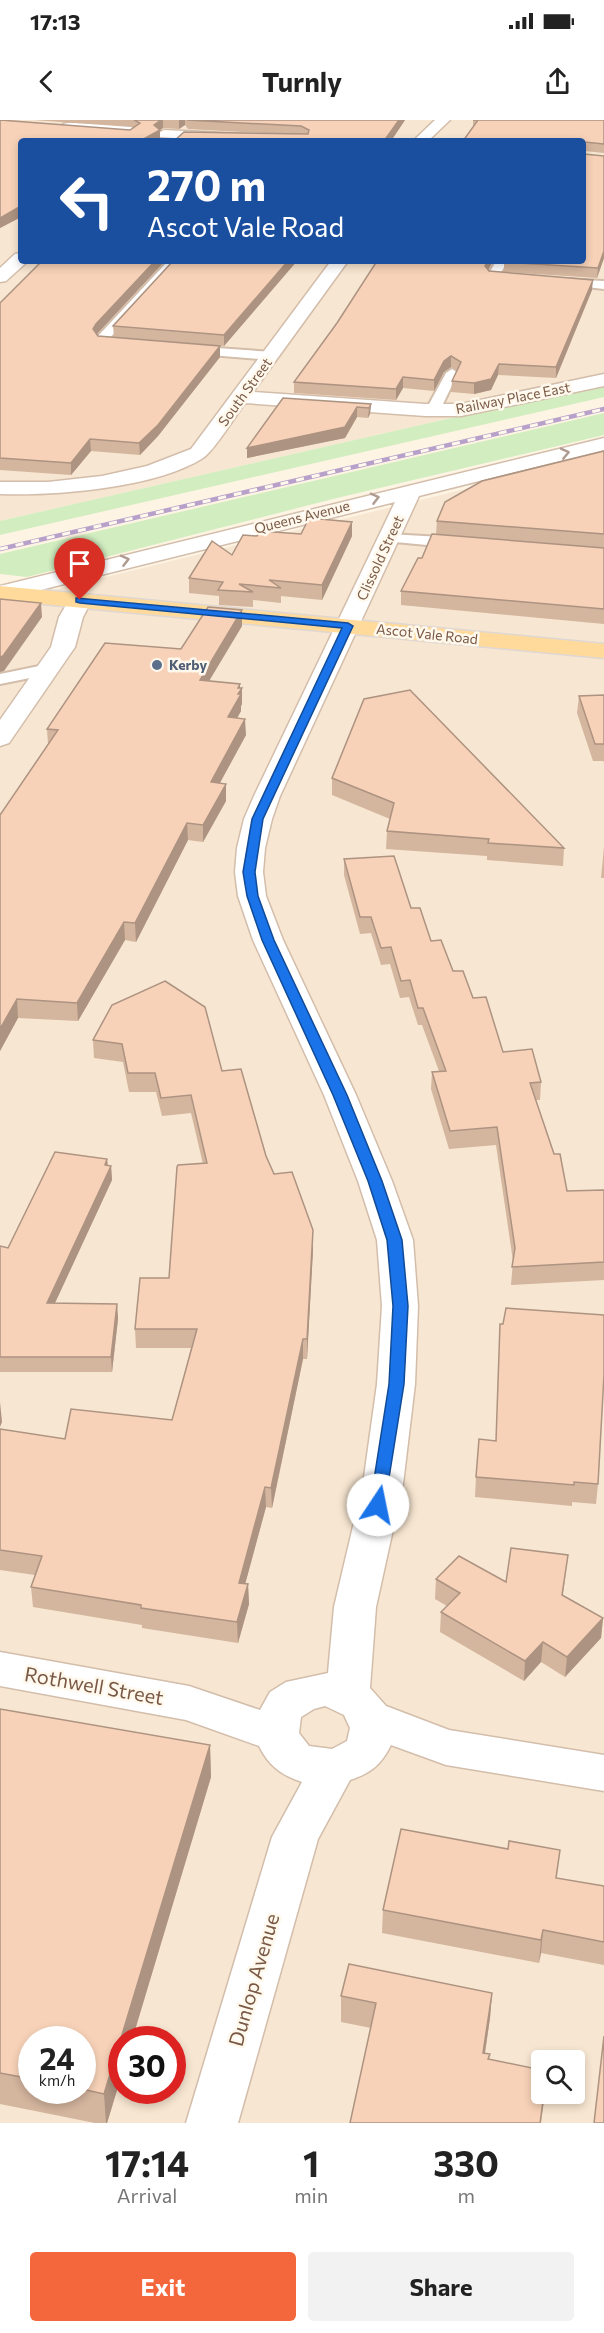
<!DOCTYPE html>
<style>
body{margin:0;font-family:Commissioner,sans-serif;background:#f2f2f2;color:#222;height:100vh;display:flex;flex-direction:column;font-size:22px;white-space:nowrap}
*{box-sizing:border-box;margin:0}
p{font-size:20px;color:#767676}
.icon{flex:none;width:33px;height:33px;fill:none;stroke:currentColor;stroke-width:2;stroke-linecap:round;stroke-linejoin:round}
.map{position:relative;height:2003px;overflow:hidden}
.side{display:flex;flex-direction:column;background:#fff;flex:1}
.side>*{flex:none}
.guide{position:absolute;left:18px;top:18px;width:568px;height:126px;border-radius:6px;box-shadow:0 3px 9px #0003;background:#1a4fa0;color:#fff;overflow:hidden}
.tools{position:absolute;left:531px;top:1930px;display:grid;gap:12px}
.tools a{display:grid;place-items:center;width:54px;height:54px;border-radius:6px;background:#fff;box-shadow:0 3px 9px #0003;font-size:30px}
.speed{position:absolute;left:18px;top:1906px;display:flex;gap:12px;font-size:30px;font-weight:700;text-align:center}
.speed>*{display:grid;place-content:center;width:78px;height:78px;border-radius:50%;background:#fff;box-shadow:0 3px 9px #0003;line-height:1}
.speed small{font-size:15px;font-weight:400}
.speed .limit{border:9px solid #d22;background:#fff;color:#111}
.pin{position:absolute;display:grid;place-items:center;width:51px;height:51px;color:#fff;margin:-62px -26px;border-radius:50% 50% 50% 0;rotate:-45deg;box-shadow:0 0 6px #0007}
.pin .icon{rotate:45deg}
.me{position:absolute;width:66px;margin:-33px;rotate:11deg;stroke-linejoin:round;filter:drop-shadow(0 0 4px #0008)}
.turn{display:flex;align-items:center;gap:21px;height:126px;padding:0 30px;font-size:27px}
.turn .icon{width:78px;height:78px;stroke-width:2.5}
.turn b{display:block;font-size:42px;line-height:51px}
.eta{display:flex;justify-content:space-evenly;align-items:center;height:102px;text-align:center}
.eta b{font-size:36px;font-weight:700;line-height:42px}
.action{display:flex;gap:12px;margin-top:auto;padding:12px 30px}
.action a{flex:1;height:69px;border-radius:6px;background:#f4673c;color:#fff;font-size:24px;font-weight:700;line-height:69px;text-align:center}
.action a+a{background:#f2f2f2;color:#222}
.status{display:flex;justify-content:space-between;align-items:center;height:42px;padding:0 30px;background:#fff;direction:ltr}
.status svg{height:16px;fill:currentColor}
header{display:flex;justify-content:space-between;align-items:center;height:78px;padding:0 30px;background:#fff;font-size:27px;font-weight:700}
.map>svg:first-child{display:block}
</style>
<div class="status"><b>17:13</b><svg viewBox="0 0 49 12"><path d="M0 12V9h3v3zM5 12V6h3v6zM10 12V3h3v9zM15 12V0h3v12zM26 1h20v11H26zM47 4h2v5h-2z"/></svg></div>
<header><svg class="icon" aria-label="back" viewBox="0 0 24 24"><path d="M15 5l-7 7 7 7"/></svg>Turnly<svg class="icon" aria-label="share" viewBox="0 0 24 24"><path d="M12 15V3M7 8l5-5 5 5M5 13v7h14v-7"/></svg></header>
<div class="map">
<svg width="604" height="2003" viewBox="0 0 604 2003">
<rect width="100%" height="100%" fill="#fef4e3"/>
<g fill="#f7e6d1" fill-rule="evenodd">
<path d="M0 0H604V263L0 401ZM21 21H584V141H21Z"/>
<path d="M604 335V2003H0V483ZM32 1920H82V1971H32ZM122 1920H172V1971H122ZM542 1941H574V1974H542Z"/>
</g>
<g fill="#d2eec0">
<polygon points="604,263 604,277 0,415 0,401"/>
<polygon points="604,293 604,315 337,378 27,457 0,454 0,434"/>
</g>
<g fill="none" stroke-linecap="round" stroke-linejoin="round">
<g stroke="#d3bdab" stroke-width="4">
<g id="lane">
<polygon points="168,141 180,141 109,219 131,222 133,225 131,228 99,225 96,219 98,216"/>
<polygon points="496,141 508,141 500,154 522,157 522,161 489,159 487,157"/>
<polygon points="563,159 604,161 604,169 559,164 557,162"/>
<polygon points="190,226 272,232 278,236 272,240 186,233 184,230"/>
<polygon points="452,249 458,253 442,286 435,290 430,289 428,286 446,253"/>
<polygon points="389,414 459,418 467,423 459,428 384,421 382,418 384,415"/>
<polygon points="49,544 57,549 55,553 0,564 0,554"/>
</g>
</g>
<g stroke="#d3bdab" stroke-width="3">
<g id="street">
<polygon points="435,0 450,0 428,21 413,21"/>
<polygon points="68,3 135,4 142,8 135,12 63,10 61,7 63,4"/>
<polygon points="164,10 301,17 308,21 217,21 159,17 157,14"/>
<polygon points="21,133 21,141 27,142 6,161 0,162 0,148 15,134"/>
<path d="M331 141H348L253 272 425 284H461L604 254V266L461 296H425L245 283C236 295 214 331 203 338 156 368 55 376 0 374V362H48L102 356 147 346 191 329Z"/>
<path d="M604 318V330L419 376 280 676 272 699 265 728 263 752 266 776 283 820 356 975 392 1061 413 1120 418 1186 415 1264 403 1364 376 1487 370 1568 386 1586 449 1610 604 1635V1671L446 1645 391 1625C381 1645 371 1653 350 1660L318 1719 238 2003H186L272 1717 302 1662C281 1655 269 1646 259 1626L186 1600 0 1566V1532L189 1566 260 1590 270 1572 286 1562 328 1553 334 1487 363 1364 377 1264 382 1186 377 1120 358 1061 324 975 253 820 238 776 235 752 237 728 244 699 254 676 395 382 0 480V466ZM325 1586 344 1595 350 1608 347 1621 332 1629 309 1626 299 1613 301 1597 314 1589Z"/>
<polygon points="80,473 88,475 92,480 83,497 75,527 9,623 0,626 0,600 51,527 59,497 72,475"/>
</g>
</g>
<g stroke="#dfd7d3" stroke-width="3">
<polygon id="primary" points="0,466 604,524 604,538 0,480"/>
</g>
<use href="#lane" fill="#fff" fill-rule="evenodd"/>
<use href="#street" fill="#fff" fill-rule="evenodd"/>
<use href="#primary" fill="#ffda9a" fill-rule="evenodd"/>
<g stroke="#b7a0c9" stroke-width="4.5">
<polyline id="rail" points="0,429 604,289"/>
</g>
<use href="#rail" stroke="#fff8ec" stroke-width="3" stroke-dasharray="8" stroke-linecap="butt"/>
</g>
<g fill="#d4b59e" fill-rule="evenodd">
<polygon points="0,0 130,10 133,8 131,7 33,0 405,0 391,21 280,14 188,9 185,5 179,9 163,8 160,10 160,19 21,21 21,97 0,108"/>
<polygon points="473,0 604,0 604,33 584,31 473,7"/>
<polygon points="604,36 604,138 597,158 504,152 504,142"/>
<polygon points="42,141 165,141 97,214 98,216 220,237 158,316 140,335 91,331 71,355 0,350 0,183"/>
<polygon points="173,141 297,141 224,226 114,217 113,206"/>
<polygon points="493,141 488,150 489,151 592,170 556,258 498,255 491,270 474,274 451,272 452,261 457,250 451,247 444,252 434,271 403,268 396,280 294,273 294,262"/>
<polygon points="283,278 371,284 370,294 368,298 357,297 345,318 247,338"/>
<polygon points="604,331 604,504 401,485 401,471 422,438 436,414 437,401"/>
<polygon points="301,414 352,416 322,480 281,476 281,483 253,480 253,487 219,485 219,476 189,473 189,458 232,435 257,416"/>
<polygon points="242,490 242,506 209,561 240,564 240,568 242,568 242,584 241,586 241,591 237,598 246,615 220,663 226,664 226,681 203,722 188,720 136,822 125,820 78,901 18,898 0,931 0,695 48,624 47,609 181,529"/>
<polygon points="604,575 604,642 603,641 593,641 577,593 579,576"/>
<polygon points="332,658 564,728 563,746 487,740 487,736 386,729 387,711 390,699 332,675"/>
<polygon points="604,727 604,758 601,758"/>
<polygon points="344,739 411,788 431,821 473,878 503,932 541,962 540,980 536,980 567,1071 604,1070 604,1160 511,1165 513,1141 496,1025 449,1029 431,969 432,952 439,951 422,905 418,905 409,877 400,878 390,844 381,845 371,813 360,814 344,755"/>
<polygon points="112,885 222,951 313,1130 307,1239 303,1239 272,1388 266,1387 245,1464 248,1464 249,1484 238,1523 142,1508 142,1505 33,1487 31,1467 35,1455 0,1450 0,1309 65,1319 172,1300 191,1228 136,1228 135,1209 169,1158 203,1044 191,993 162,996 156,972 129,972 123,942 94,938 93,920"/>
<polygon points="107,1039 108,1045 111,1046 112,1060 55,1183 117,1184 118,1199 112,1252 0,1252 0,1126 8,1128"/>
<polygon points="500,1204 598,1364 596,1384 572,1382 572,1386 475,1377 476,1357 496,1321"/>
<polygon points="568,1435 563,1475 603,1498 601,1518 565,1557 541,1542 524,1561 440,1512 441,1492 447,1486 435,1479 436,1459 506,1462"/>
<path d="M0 1589 210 1625 211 1657 132 1920H122V1954L107 2003H95L0 1984ZM32 1920H82V1971H32Z"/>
<polygon points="557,1758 604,1766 604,1845 541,1833 539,1843 382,1813 383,1790"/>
<polygon points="492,1873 490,1898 485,1933 490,1934 489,1939 542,1974 545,1974 541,2003 371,1908 341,1902 341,1876"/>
</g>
<g fill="#ad9381">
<polygon points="161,0 163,0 163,8 159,11 160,10 160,19 157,21 140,21 154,5"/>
<polygon points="179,0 185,0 185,5 179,9"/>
<polygon points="399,0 405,0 391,21 384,21"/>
<polygon points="21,86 21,97 0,108 0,98"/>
<polygon points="604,131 604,138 597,158 598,148"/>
<polygon points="155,141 165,141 96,215 93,209 96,204"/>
<polygon points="288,141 297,141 224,226 224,215"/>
<polygon points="488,141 493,141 485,156 485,146"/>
<polygon points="593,160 592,170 556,258 556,247"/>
<polygon points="220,226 220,237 158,316 140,335 139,323"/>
<polygon points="451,236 451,247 444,252 434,271 434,260 444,241"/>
<polygon points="499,244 498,255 491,270 474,274 474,263"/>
<polygon points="403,257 403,268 396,280 396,269"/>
<polygon points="371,284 370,294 368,298 369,288"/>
<polygon points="357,287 357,297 345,318 247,338 247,328"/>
<polygon points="90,319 91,331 71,355 71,343"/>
<polygon points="352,402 352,416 322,480 322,465"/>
<polygon points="41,483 42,497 4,551 0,552 0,537"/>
<polygon points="242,490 242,506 200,576 200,560"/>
<polygon points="240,564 240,570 242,568 242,584 241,586 241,591 229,613 228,597"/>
<polygon points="245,599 246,615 211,679 211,662"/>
<polygon points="226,664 226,681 203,722 203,705"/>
<polygon points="187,703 188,720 136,822 135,803"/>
<polygon points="124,802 125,820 78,901 77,883"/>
<polygon points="17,879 18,898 0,931 0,909"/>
<polygon points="107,1039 108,1053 111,1046 112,1060 48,1198 47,1183"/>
<polygon points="313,1110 313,1130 307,1239 307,1219"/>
<polygon points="117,1184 118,1199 112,1252 111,1237"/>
<polygon points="303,1219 303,1239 272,1388 271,1368"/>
<polygon points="0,1282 2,1302 0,1307"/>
<polygon points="265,1367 266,1387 240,1483 239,1463"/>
<polygon points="248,1464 249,1484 238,1523 237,1502"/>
<polygon points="603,1498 601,1518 565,1557 567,1537"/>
<polygon points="543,1522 541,1542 524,1561 525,1541"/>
<polygon points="210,1625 211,1657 132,1920 122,1920 122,1954 107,2003 106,2003 104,1974"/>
<polygon points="543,1810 541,1833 539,1843 541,1820"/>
<polygon points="492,1873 490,1898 481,1959 483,1933"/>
</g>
<g fill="#f7d2b8" stroke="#ad9381" stroke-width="1.5">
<polygon points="0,0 130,10 140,3 134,0 161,0 154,5 160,10 140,21 21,21 21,86 0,98"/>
<polygon points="187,0 399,0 384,21 174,21 184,12 308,14 309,10 301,6"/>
<polygon points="473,0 604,0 604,24 585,22 584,23 584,21 463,21 478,0"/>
<polygon points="584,34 604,36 604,131 598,148 504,142 505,141 584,141"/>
<polygon points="42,141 155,141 96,204 93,209 98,216 220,226 158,305 139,323 90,319 71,343 0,338 0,183"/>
<polygon points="173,141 288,141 224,215 113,206"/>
<polygon points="377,141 488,141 485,146 489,151 593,160 556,247 499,244 491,259 474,263 452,261 461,242 451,236 444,241 434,260 403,257 396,269 294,262 337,203"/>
<polygon points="283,278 371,284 369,288 357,287 345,307 247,328"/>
<polygon points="604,331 604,414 437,401 445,382 482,361"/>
<polygon points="309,398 352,402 322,465 269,460 281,468 239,464 253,472 218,470 223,462 189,458 212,421 232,435 243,415 257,416 260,411 301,414"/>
<polygon points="432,414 604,428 604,489 401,471 418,438 422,438"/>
<polygon points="0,479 41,483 3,536 0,537"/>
<polygon points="208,487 242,490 200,560 240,564 238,568 242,568 238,574 241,574 228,597 245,599 211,662 226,664 203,705 187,703 135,803 124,802 77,883 17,879 0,909 0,695 58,610 47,609 105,523 181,529"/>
<polygon points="410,570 564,728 488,723 489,719 387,711 394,683 332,658 364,579"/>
<polygon points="604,575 604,624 595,624 579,576"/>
<polygon points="394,736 411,788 420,788 431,821 441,820 453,851 463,851 473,878 486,877 503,932 532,929 541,962 530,963 554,1034 560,1034 567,1071 604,1070 604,1142 512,1147 515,1128 497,1007 450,1011 432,952 446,951 423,888 418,888 410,860 401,861 391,827 381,828 371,797 360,797 344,739"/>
<polygon points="165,861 205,887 222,951 241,949 266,1036 274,1054 292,1052 313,1110 307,1219 303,1219 271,1368 265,1367 239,1463 248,1464 237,1502 141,1488 141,1485 31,1467 42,1436 0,1430 0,1309 65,1319 71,1289 172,1300 197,1209 135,1209 140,1158 169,1158 177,1047 178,1045 207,1043 191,975 161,978 155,953 128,953 122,924 93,920 112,885"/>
<polygon points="55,1032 107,1039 105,1045 111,1046 47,1183 117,1184 111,1237 0,1237 0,1126 8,1128"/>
<polygon points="506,1188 604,1195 604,1255 598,1364 574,1362 574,1365 476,1357 479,1319 496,1321 500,1204 503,1204"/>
<polygon points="511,1428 568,1435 562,1475 603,1498 567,1537 543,1522 525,1541 441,1492 460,1473 436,1459 459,1436 506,1462"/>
<polygon points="0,1589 210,1625 104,1974 82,1969 82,1920 32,1920 32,1959 0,1953"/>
<polygon points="401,1709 508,1729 509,1721 560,1730 556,1758 604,1766 604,1822 543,1810 541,1820 383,1790"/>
<polygon points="349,1844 492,1873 483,1933 490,1934 488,1939 542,1950 542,1974 544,1974 540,2003 350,2003 376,1883 341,1876"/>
<polygon points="604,1916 604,2003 594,2003"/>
</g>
<defs><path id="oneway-chevron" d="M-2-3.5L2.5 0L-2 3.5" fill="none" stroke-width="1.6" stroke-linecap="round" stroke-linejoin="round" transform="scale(1.5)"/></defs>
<g stroke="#af9b90">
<use href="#oneway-chevron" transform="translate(565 333) rotate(-13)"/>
<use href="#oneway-chevron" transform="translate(375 378) rotate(-14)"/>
<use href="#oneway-chevron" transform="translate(125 440) rotate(-14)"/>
</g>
<polygon fill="#1a73e8" stroke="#114b97" stroke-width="1.5" points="76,478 348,503 353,506 263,699 255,752 258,776 274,820 347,975 382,1061 402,1120 408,1186 404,1264 384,1389 373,1389 370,1385 389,1264 393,1186 387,1120 368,1061 333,975 262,820 247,776 243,752 252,699 342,508 80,483 76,482"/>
<circle fill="#5c6f8a" stroke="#fff8ec" stroke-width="2" cx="157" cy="545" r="6"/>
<g text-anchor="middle" stroke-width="5" stroke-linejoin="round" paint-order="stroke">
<g font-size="14" fill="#795946" stroke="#fff8ec">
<text transform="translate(245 272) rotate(-54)" y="5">South Street</text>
<text transform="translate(513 278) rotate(-11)" y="5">Railway Place East</text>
<text transform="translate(302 397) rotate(-14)" y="5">Queens Avenue</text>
<text transform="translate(380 438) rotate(-65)" y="5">Clissold Street</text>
<text transform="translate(427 514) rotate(6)" y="5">Ascot Vale Road</text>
</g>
<g font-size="14" font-weight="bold" fill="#4e5e75" stroke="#fff8ec" text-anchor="start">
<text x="169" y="550">Kerby</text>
</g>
<g font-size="20" fill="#795946" stroke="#fff8ec">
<text transform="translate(94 1566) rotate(10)" y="7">Rothwell Street</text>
<text transform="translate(254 1860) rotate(-74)" y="7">Dunlop Avenue</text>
</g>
</g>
</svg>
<div class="tools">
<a><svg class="icon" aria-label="search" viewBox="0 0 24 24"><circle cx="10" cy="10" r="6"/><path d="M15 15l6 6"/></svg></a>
</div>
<div class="speed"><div>24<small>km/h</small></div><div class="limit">30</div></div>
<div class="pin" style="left:80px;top:480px;background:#d93025"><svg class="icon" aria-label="arrive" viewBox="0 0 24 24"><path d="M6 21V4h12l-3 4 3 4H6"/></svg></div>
<svg class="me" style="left:378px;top:1385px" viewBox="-20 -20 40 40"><circle r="19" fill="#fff"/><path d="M0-13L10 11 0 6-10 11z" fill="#1a73e8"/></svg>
<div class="guide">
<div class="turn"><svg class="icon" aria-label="left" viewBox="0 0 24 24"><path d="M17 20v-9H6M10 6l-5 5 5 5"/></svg><div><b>270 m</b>Ascot Vale Road</div></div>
</div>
</div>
<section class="side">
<div class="eta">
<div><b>17:14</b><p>Arrival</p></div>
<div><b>1</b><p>min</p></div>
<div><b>330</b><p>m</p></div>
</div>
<div class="action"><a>Exit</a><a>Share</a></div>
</section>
